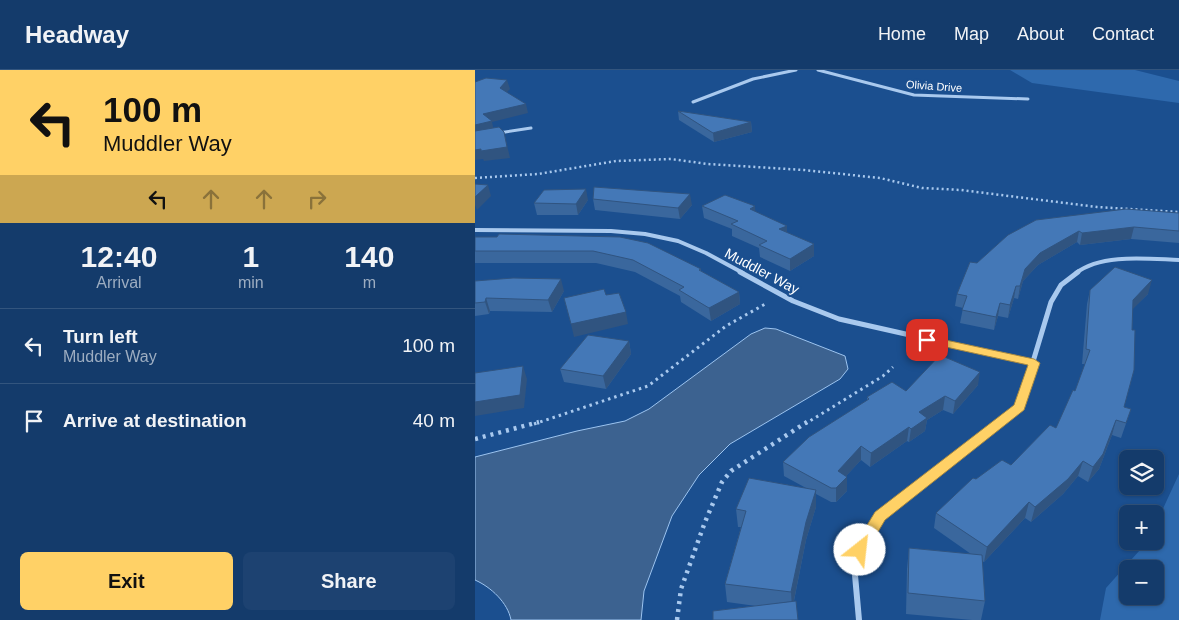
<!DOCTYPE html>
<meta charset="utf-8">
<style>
body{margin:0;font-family:Helvetica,sans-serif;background:#1d4271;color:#f1f3f6;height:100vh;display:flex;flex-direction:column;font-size:19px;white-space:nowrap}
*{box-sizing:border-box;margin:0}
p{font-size:16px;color:#9dadc1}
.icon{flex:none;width:28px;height:28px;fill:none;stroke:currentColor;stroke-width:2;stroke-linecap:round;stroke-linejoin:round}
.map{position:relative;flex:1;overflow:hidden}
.details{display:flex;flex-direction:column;background:#143b6b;width:475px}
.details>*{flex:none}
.banner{background:#ffd166;color:#111;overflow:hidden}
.buttons{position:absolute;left:644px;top:380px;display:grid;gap:10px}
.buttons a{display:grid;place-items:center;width:45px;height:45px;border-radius:8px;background:#143b6b;box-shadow:0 1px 4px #0004,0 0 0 1px #33557e;font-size:25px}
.pin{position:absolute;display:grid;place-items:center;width:42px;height:42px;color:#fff;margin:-21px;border-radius:10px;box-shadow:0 2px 8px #0006}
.me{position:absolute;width:55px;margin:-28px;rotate:29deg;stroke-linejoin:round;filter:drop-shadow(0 0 4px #0008)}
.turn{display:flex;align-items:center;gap:18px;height:105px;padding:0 20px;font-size:22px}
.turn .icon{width:65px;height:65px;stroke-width:2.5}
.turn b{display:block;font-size:35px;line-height:42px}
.lanes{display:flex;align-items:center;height:48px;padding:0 20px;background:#0003;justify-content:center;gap:25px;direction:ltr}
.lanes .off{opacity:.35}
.eta{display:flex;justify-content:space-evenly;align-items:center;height:85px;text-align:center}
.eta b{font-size:30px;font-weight:700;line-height:35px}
.button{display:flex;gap:10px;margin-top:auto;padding:10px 20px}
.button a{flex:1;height:58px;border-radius:8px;background:#ffd166;color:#111;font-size:20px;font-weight:700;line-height:58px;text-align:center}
.button a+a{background:#1d4271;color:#f1f3f6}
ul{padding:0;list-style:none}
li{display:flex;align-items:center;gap:15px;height:75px;padding:0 20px;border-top:1px solid #33557e}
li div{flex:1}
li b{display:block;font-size:19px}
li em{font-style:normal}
header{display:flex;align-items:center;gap:30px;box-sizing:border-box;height:70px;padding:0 25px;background:#143b6b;border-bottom:1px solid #33557e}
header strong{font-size:24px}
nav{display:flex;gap:28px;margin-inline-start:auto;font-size:18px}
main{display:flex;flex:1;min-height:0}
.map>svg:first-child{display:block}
</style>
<header>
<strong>Headway</strong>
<nav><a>Home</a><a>Map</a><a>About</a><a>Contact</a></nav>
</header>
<main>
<section class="details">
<div class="banner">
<div class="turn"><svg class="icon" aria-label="left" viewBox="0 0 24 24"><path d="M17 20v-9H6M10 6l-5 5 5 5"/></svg><div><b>100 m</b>Muddler Way</div></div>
<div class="lanes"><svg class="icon" aria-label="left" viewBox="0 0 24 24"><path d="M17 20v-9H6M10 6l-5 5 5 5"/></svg><svg class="icon off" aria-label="ahead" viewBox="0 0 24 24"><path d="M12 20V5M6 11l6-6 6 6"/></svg><svg class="icon off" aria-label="ahead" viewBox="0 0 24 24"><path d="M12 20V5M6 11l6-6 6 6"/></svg><svg class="icon off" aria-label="right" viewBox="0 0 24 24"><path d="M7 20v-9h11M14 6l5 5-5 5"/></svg></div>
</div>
<div class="eta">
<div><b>12:40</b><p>Arrival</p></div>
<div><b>1</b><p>min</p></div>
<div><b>140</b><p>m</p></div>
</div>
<ul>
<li><svg class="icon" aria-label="left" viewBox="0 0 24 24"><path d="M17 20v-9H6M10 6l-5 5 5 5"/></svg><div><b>Turn left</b><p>Muddler Way</p></div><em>100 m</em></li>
<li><svg class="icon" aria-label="arrive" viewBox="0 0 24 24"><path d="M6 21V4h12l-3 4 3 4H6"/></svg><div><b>Arrive at destination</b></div><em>40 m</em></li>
</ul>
<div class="button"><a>Exit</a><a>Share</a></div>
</section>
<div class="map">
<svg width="704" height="550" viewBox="0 0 704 550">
<rect width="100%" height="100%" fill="#1b4f8f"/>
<g fill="#2e69ad" fill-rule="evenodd">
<polygon points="535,0 660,0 704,11 704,33 557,13"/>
<path d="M704 404V550H625L631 518 673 471H680V456ZM652 499H680V526H652Z"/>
</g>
<path fill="#3c6290" stroke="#9cc4f0" d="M290 258 301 259 370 286 373 299 365 309 255 374 224 405 197 446 169 521 166 550H36C33 533 16 517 0 510V387L102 361 150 351 174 339 276 264Z"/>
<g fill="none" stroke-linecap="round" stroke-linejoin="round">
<polyline stroke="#a9c9ee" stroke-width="2.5" stroke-dasharray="2 3" stroke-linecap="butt" points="0,108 63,104 141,91 196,89 233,94 329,100 405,108 447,118 486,120 622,137 704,142"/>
<g stroke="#a9c9ee" stroke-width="3" stroke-dasharray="2.5 4" stroke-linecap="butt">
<polyline points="59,354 173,316 251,256 292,233"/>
<polyline points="330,354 408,306 418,297"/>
</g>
<g stroke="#a9c9ee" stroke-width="4.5" stroke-dasharray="3 5" stroke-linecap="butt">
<polyline points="0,369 64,352"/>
<polyline points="202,550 206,519 230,452 247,412 256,401 332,352"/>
</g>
<g stroke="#a9c9ee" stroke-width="3">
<polyline points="343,0 439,25 553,29"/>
<polyline points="218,32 278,9 321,0"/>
<polyline points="24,63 56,58"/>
</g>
<g stroke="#a9c9ee" stroke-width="4">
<polyline points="0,160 136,161 170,164 203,171 231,183 268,203"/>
<path d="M601 203C627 183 674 189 704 190"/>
</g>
<g stroke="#a9c9ee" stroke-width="5">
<polyline points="265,202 318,231 364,249 559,293"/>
<polyline points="524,354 544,338 576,232 586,215 603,202"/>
</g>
<polyline stroke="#a9c9ee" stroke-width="6" points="384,550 380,505 386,475 405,446 526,352"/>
</g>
<g fill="#3a679d">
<polygon points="203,41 276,52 277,62 239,72 204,50"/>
<polygon points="118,129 217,135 205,149 120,140"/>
<polygon points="113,130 103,145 62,145 59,133"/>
<polygon points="227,136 281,142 312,163 339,186 315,201 285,187 284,178 257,166 257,159 229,148"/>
<polygon points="704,143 704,173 656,169 605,175 602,172 563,195 548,211 543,229 539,228 533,248 523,246 519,260 485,253 488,238 480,236 482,224 502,193 533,165"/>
<polygon points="24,164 226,199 226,201 264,222 265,234 236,251 206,232 205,226 160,202 121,193 0,193 0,167 22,167"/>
<polygon points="0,211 89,221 77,242 15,241 14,244 0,246"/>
<polygon points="615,220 673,224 657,239 649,337 656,339 646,368 637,365 624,399 613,412 603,406 588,424 556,452 550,448 509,492 507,491 510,531 506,550 497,550 431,544 432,499 434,478 496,484 459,458 461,443 501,409 536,395 581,358 600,321 610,294 607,294 612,234"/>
<polygon points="154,271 156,284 131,319 89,312 85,299"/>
<polygon points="503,315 478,344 468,340 452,350 450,361 434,372 432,371 395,397 386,390 371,406 372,407 372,421 361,432 356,432 341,424 341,437 331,470 319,531 281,536 252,532 250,514 266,457 263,457 261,439 331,418 309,406 308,392 392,331 392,327 431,321"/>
</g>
<g fill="#305480">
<polygon points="32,10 35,19 27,27 25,18"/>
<polygon points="51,34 53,43 17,52 19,61 0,65 0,55 8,44"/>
<polygon points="276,52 277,62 239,72 238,63"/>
<polygon points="29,62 35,88 9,91 8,89 0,90 0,80 6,79"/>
<polygon points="13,115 16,126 2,140 0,135 0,127"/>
<polygon points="111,119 113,130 103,145 101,134"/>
<polygon points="215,124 217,135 205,149 203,138"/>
<polygon points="280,136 281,148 275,139"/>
<polygon points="312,156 312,167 304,159"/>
<polygon points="659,157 656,169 605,175 607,163"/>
<polygon points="604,161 602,172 563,195 548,211 543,229 545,216 550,199 565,183"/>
<polygon points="339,174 339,186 315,201 315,189"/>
<polygon points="86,209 89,221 77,242 73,230"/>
<polygon points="677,210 673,224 653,244 658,230"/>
<polygon points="541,216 539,228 533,248 535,235"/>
<polygon points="264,222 265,234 236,251 234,238"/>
<polygon points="11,228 15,241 14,244 10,232"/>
<polygon points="525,233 523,246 519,260 521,247"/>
<polygon points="151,242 153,254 99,267 96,254"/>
<polygon points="154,271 156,284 131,319 128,306"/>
<polygon points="48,296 52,309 49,338 0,346 0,332"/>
<polygon points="505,302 503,315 478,344 480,331"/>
<polygon points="470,326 468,340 452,350 450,361 434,372 436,359 444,342"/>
<polygon points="641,350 637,365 624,399 613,412 618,397"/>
<polygon points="434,357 432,371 395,397 396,383"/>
<polygon points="386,376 386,390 363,415 363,401"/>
<polygon points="608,391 603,406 588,424 556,452 560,437"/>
<polygon points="372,407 372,421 361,432 361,418"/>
<polygon points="341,420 341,437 331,470 317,540 316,522 331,452"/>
<polygon points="554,432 550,448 509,492 512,477"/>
</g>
<g fill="#4478b7" stroke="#305480">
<polygon points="11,8 32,10 25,18 51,34 8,44 17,51 0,55 0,12"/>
<polygon points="203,41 276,52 238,63"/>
<polygon points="24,57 29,62 32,77 6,81 6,79 0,80 0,61"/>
<polygon points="0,114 13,115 0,127"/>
<polygon points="119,117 215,124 203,138 118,129"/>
<polygon points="111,119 101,134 59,133 69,120"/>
<polygon points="250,125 280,136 275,139 312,156 304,159 339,174 315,189 284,175 292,171 256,154 263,151 227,136"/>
<polygon points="651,139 704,143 704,161 659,157 607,163 604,161 565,183 550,199 545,216 541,216 535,235 525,233 521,247 487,240 492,226 482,224 495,192 502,193 533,165 561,150"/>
<polygon points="24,164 145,167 173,173 226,199 224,200 264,222 234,238 204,220 209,217 158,190 118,181 0,181 0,167 22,167"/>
<polygon points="640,197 677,210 658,230 657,260 660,260 659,300 649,337 656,339 651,353 641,350 628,384 618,397 608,391 593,409 560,437 554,432 512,477 461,443 498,408 501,409 527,390 536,395 575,355 581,358 598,320 600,321 615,280 611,279 615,220"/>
<polygon points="38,208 86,209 73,230 11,228 10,232 0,233 0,211"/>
<polygon points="129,219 131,225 144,223 151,242 96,254 89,228"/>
<polygon points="113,265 154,271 128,306 85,299"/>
<polygon points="465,285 505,302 480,331 470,326 444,342 452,348 436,359 434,357 396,383 386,376 363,401 372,407 361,418 356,418 308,392 334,367 394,329 392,327 417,312 431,321"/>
<polygon points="48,296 45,325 0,332 0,303"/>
<polygon points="274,408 341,420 331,452 316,522 250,514 271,441 261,439"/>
<polygon points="434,478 507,485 510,531 433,523"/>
<polygon points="321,531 323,550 238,550 238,541"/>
</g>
<polygon fill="#ffd166" stroke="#a68842" points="452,266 559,289 565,293 549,340 410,450 390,484 385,486 379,484 377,480 400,442 539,335 553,295 448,272 446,270"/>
<g text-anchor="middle" stroke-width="4.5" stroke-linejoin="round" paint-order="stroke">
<g font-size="11" fill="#fff" stroke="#1b4f8f">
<text transform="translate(459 16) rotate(4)" y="4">Olivia Drive</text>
</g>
<g font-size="14" fill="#fff" stroke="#1b4f8f">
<text transform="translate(287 201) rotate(28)" y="5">Muddler Way</text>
</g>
</g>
</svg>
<div class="buttons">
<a><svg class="icon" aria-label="layers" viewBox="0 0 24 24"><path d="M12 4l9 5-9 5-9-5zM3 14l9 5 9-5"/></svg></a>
<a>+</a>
<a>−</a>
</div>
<div class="pin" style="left:452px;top:270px;background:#d93025"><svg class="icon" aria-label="arrive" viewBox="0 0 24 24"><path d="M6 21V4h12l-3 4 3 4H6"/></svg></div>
<svg class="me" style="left:385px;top:480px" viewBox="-20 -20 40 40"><circle r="19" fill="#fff"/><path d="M0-13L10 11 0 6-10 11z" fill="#ffd166"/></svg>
</div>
</main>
